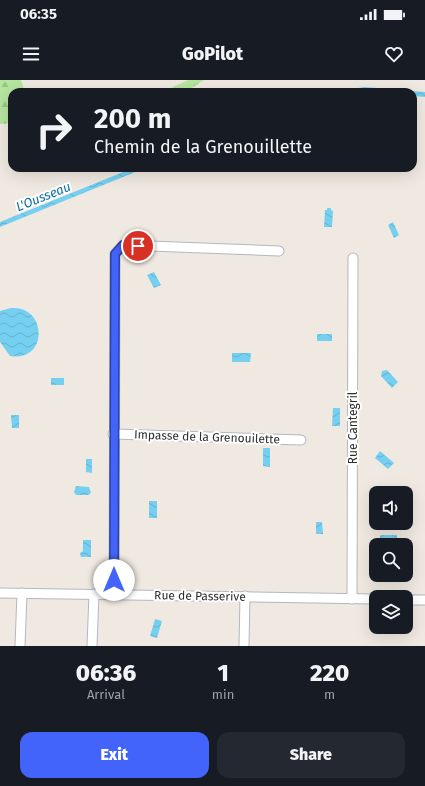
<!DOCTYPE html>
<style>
body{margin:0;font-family:"Fira Sans",sans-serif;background:#242831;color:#f1f3f6;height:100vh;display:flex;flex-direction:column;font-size:15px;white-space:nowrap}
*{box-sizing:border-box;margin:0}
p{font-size:13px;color:#9ea1a6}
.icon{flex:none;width:22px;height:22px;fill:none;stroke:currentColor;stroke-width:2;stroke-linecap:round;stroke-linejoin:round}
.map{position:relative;height:566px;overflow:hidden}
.side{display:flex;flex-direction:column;background:#171b24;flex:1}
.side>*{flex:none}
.hud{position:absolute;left:8px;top:8px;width:409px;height:84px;border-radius:12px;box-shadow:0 4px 16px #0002;background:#171b24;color:#f1f3f6;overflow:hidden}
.tools{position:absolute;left:369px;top:406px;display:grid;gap:8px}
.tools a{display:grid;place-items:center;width:44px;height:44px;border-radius:8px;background:#171b24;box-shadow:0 4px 16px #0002;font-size:20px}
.pin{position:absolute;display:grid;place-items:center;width:34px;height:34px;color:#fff;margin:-17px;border:2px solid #fff;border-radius:50%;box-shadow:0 1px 4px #0007}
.me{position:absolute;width:44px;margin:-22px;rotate:0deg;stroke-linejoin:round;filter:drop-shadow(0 0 3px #0008)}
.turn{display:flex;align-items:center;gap:14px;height:84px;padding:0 20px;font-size:18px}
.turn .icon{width:52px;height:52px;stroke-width:2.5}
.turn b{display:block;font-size:28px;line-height:34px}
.eta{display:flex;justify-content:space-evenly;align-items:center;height:68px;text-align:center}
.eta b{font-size:24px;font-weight:800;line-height:28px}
.action{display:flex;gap:8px;margin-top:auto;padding:8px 20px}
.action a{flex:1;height:46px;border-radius:12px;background:#4264fb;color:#fff;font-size:16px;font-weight:800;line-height:46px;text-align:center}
.action a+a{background:#242831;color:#f1f3f6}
.status{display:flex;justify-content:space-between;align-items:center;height:28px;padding:0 20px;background:#171b24;direction:ltr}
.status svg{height:11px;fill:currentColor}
header{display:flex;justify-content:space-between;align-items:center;height:52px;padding:0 20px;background:#171b24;font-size:18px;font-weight:800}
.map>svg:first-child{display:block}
</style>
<div class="status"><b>06:35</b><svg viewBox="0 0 49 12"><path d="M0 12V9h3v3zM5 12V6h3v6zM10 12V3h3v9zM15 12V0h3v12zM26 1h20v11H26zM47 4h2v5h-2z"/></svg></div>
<header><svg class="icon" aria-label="menu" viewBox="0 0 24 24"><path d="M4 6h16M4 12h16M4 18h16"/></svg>GoPilot<svg class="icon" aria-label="heart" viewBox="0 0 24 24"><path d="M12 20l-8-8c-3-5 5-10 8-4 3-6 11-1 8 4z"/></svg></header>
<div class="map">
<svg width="425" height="566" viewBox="0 0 425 566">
<defs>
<pattern id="grass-tufts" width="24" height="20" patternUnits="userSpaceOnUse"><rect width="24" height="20" fill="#b6e59e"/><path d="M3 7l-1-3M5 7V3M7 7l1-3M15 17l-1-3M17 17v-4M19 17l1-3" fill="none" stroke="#9dc588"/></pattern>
<pattern id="forest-firs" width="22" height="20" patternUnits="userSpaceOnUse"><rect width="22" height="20" fill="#b6e59e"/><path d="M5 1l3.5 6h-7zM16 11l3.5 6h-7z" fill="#9dc588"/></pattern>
<pattern id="water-waves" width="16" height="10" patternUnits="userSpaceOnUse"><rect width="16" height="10" fill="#75cff0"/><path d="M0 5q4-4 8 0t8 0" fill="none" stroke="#66b2ce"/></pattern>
</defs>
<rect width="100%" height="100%" fill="#efe9e1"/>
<polygon fill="url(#grass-tufts)" points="188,0 204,0 186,12 163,12"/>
<polygon fill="url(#forest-firs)" points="0,0 21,0 25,12 12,12 12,43 0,44"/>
<g fill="url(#water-waves)">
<polygon points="365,7 425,12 425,17 413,16 413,12 330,12"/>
<polygon points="133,88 145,88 0,147 0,142"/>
<polygon points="327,128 331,128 331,130 333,131 332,147 324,147 325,130 327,130"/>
<polygon points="393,142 399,155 394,158 388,145"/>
<polygon points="154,192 161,205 154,208 147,195"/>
<path d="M11 228C47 225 49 282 10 276L0 262V231Z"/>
<rect x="317" y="254" width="15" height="7"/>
<polygon points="232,273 251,273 250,282 232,282"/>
<polygon points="387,290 398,302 392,308 381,296 382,291"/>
<rect x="51" y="298" width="13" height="7"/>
<polygon points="333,328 340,328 340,346 332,346"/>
<polygon points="11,335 19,335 19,348 12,348"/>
<polygon points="263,368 270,368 270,387 263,386"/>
<polygon points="380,371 394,383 388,389 375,378"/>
<polygon points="86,379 92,379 92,393 86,392"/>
<polygon points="76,406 89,407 91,413 88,415 76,415 74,412"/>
<rect x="149" y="421" width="8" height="17"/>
<polygon points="316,442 322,442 323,454 316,454"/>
<rect x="380" y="455" width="17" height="8"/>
<polygon points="83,460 91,460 91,477 81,477 80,473 83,471"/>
<polygon points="155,539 162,541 157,558 150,556"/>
</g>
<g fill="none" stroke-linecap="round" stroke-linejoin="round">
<g stroke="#b4b7c1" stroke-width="11">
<g id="minor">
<polyline points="113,354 301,360"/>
<polyline points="0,513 376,519"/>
<polyline points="114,515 115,174 123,165 279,171"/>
<polyline points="352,519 353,178"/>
<polyline points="406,520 425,520"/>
<polyline points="20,566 22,513"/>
<polyline points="92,566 94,514"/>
<polyline points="244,566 245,516"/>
</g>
</g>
<use href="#minor" stroke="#fff" stroke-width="9"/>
</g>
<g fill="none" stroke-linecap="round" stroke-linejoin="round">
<g stroke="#2b41a3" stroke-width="10">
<polyline id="route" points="114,500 115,174 123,165 138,166"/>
</g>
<use href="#route" stroke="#4264fb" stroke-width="7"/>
</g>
<g text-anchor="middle" stroke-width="4" stroke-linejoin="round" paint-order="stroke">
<g font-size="12" fill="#2e2e2e" stroke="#fff">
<text transform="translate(353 348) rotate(-90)" y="4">Rue Cantegril</text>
<text transform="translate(207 357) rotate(2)" y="4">Impasse de la Grenouilette</text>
<text transform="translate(200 516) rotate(1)" y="4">Rue de Passerive</text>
</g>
<g font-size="13" font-style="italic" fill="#0d6fa3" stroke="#fff">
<text transform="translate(43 116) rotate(-22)" y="5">L'Ousseau</text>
</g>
</g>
</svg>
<div class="tools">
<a><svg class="icon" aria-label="sound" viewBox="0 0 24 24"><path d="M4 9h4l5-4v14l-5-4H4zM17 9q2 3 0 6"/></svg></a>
<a><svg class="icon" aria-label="search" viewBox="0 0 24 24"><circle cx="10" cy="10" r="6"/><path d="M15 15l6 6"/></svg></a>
<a><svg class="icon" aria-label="layers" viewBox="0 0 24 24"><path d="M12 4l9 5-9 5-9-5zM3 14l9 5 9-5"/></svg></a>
</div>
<div class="pin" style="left:138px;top:166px;background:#d93025"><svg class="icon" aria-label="arrive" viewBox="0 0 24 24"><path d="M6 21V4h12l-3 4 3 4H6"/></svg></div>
<svg class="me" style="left:114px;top:500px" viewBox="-20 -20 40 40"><circle r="19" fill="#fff"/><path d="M0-13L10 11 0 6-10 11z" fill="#4264fb"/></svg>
<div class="hud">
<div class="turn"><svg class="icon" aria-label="right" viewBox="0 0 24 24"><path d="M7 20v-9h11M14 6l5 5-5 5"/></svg><div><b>200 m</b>Chemin de la Grenouillette</div></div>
</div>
</div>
<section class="side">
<div class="eta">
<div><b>06:36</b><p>Arrival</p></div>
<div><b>1</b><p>min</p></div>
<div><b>220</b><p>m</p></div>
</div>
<div class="action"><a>Exit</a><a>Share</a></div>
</section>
